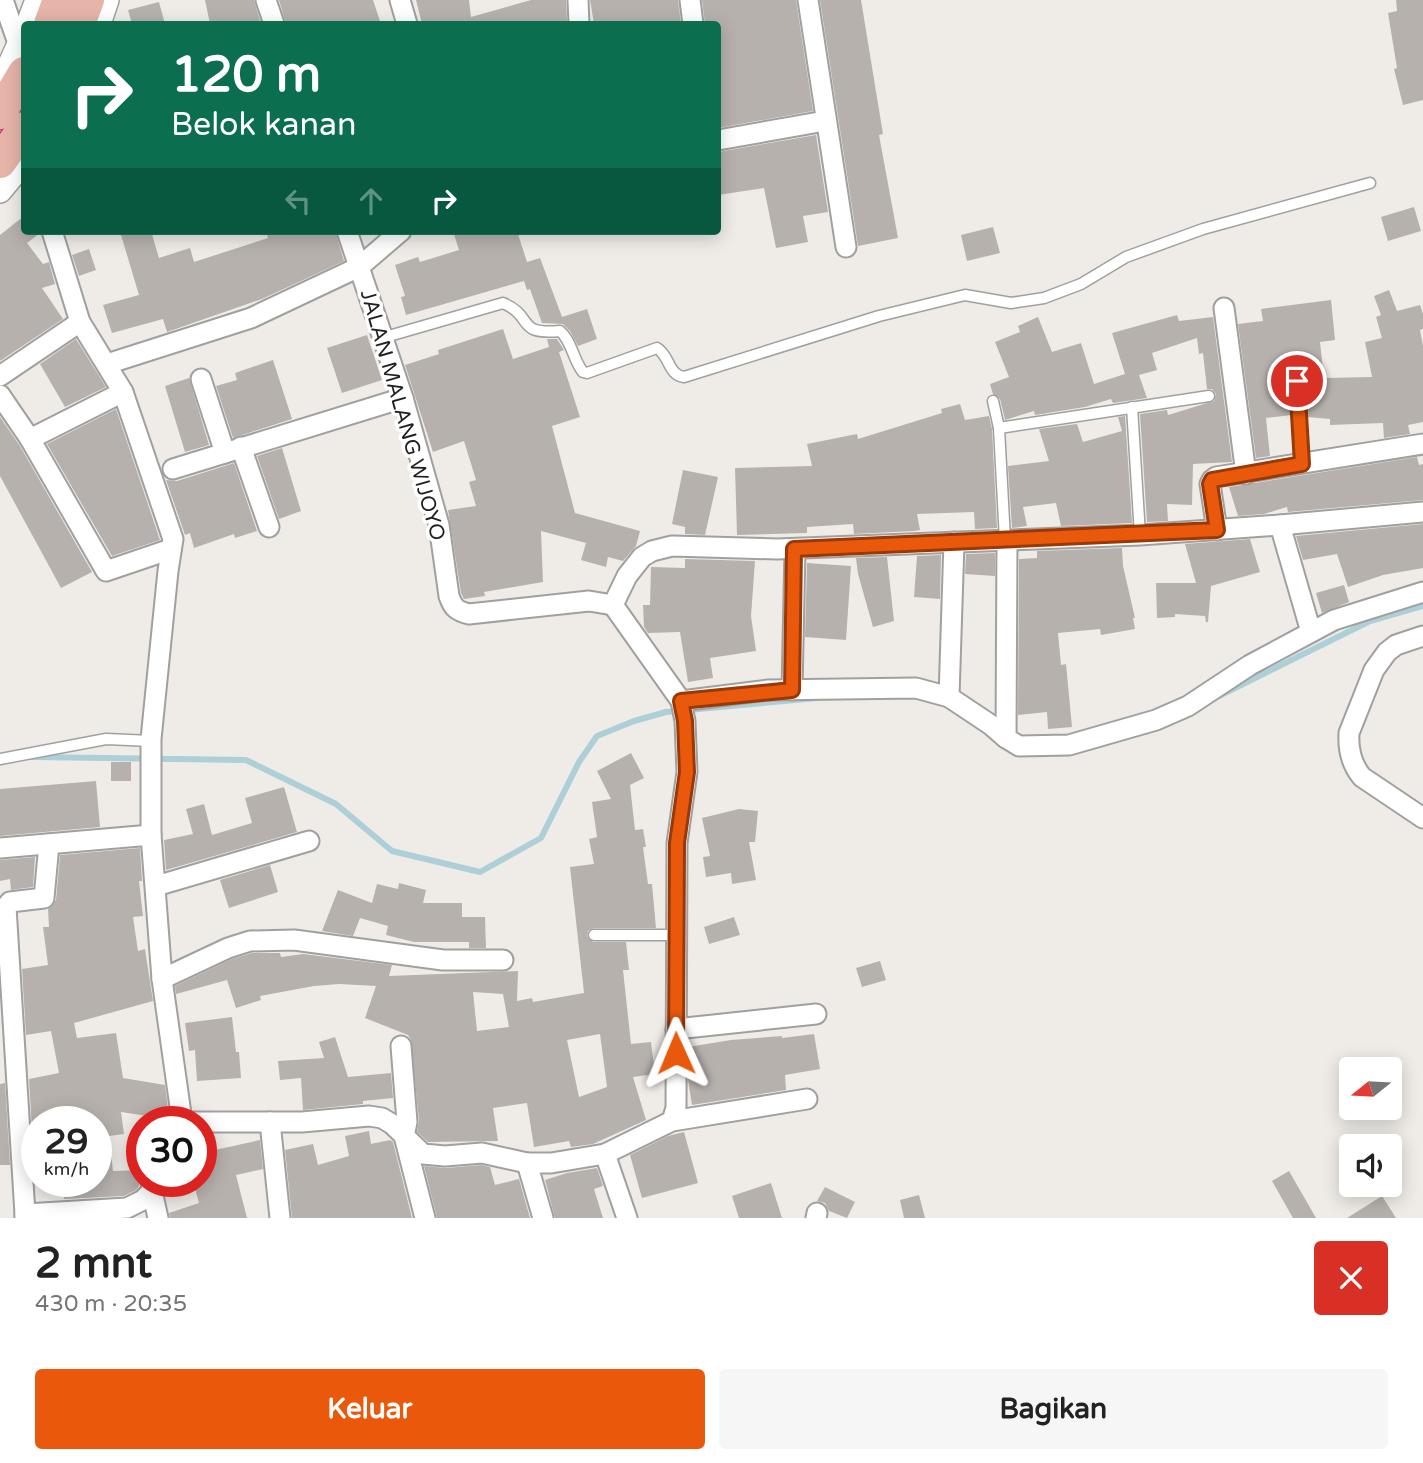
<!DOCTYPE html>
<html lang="id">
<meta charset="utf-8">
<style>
body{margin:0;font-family:"Varela Round",sans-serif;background:#f6f6f6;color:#222;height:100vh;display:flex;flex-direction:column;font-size:26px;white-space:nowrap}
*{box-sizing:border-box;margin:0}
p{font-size:23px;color:#767676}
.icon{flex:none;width:38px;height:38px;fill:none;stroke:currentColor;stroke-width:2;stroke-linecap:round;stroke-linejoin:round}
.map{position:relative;height:1218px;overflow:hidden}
.sheet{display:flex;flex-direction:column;background:#fff;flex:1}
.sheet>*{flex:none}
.top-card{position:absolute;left:21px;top:21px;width:700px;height:214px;border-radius:7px;box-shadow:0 4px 18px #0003;background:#0b6e4f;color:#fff;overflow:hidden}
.needle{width:46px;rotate:252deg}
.controls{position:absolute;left:1339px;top:1057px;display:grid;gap:14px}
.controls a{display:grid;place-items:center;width:63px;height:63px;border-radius:7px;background:#fff;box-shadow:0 4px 18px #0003;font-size:35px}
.speed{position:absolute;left:21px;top:1106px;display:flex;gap:14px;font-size:35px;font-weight:700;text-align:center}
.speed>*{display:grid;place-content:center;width:91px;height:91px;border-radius:50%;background:#fff;box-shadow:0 4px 18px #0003;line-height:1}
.speed small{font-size:18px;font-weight:400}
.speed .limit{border:10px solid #d22;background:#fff;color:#111}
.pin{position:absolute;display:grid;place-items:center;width:60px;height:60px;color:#fff;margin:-30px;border:4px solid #fff;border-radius:50%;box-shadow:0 2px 7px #0007}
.me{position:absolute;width:77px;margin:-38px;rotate:359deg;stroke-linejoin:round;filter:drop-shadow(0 0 5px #0008)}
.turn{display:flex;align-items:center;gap:24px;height:147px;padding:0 35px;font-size:32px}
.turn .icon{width:91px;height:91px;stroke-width:2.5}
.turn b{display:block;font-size:49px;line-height:60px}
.lanes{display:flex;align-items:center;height:66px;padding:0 35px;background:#0003;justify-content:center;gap:35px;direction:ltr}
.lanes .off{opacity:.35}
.round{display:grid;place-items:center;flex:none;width:74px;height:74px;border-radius:7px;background:#f6f6f6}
.summary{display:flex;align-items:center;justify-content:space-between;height:119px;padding:0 35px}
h1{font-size:42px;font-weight:700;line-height:52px}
.primary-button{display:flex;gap:14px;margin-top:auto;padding:14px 35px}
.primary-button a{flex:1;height:80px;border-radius:7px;background:#ea580c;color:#fff;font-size:28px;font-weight:700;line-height:80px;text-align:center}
.primary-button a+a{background:#f6f6f6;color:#222}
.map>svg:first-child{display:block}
</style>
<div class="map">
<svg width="1423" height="1218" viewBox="0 0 1423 1218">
<rect width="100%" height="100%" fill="#efece7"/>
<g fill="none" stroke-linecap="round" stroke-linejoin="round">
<g stroke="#adcfd7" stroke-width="6">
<polyline points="1219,696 1370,621 1423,606"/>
<polyline points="32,757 246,760 336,804 392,851 480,872 541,838 579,762 597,736 634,721 666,712 817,698"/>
</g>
</g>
<g fill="#b7b1ad" fill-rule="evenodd">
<polygon points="205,0 254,0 261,24 210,24"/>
<polygon points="279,0 373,0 381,24 286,24"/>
<polygon points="416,0 469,0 471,17 531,0 566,0 567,21 554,24 422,24"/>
<polygon points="590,0 678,0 681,24 594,24"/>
<polygon points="702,0 796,0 813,111 718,128 718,24 705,24"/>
<polygon points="820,0 861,0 883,134 879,135 898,238 858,246"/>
<polygon points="1396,0 1423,0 1423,100 1403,105 1394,69 1397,68 1388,13 1397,11"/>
<polygon points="159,2 165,24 132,24 128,10"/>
<polygon points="816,135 828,212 803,216 808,242 776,248 764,188 718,195 718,152"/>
<polygon points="1414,207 1421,231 1388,241 1381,217"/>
<polygon points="24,216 24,231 40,231 40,233 27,243 43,264 49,262 55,284 42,288 63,319 0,361 0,235"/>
<polygon points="993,227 1000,253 967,261 961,235"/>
<polygon points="133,231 151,231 159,258 190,248 194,262 268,238 266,231 335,231 344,261 262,299 167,332 163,319 112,333 103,305 139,295 121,235"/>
<polygon points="453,231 517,231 527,262 540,258 562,317 587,309 597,339 578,346 570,331 563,324 542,323 530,289 527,290 524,281 406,315 401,297 405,296 395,265 418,257 420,262 459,250"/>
<polygon points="89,249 96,270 79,276 72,255"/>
<polygon points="1389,290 1397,311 1420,305 1423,314 1423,329 1420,330 1423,346 1423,422 1408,425 1410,434 1384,438 1383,423 1330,425 1330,419 1307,417 1304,380 1301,375 1296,374 1290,381 1292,415 1266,418 1270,456 1256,458 1238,324 1263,321 1261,309 1331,300 1335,340 1320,342 1324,378 1372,377 1365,342 1382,338 1376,317 1381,315 1374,296"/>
<polygon points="1177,315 1179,321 1213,317 1232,462 1193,464 1192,505 1167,504 1168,521 1147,522 1140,414 1167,410 1168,415 1214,401 1216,394 1212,389 1207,389 1203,353 1199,354 1197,338 1152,353 1157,370 1139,375 1147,398 1113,403 1111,399 1085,407 1035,415 1034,411 1005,420 1000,399 993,394 990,384 1009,377 995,342 1020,332 1018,326 1038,317 1052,352 1081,343 1094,384 1125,374 1112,333"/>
<polygon points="503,329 513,359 549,347 547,339 557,339 564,350 559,352 580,417 552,426 575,513 640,531 636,546 623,561 608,557 606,567 581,560 586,543 541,531 543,582 484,592 485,596 464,599 461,593 448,510 476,506 469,482 476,480 464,441 433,452 405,365 439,354 438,350"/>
<polygon points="367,335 382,380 342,393 327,348"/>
<polygon points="76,339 106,387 65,407 40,364"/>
<polygon points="273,360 292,419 233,438 216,386 237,380 235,373"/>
<polygon points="189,378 209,445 185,452 165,386"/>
<polygon points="960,404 965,420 989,416 992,429 997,528 975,529 974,512 917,514 920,530 914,531 854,534 853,524 807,527 807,533 737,535 735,468 812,466 807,444 857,434 858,439 942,413 941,409"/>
<polygon points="116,409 160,540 112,556 47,444"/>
<polygon points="1125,416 1132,523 1061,526 1056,503 1023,507 1027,526 1012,528 1008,466 1049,461 1039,429 1077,424 1083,442 1122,431 1118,417"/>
<polygon points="0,417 20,446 92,572 61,588 0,476"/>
<polygon points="282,448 301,511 279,519 257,456"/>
<polygon points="1417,457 1419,465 1423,464 1423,500 1288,512 1287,507 1264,514 1238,516 1229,487"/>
<polygon points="234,463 257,531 235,538 234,534 194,548 190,533 185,535 166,480 177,481"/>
<polygon points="683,470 718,477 705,535 685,534 685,527 672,524"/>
<polygon points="1423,524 1423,568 1383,575 1348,587 1337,554 1303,560 1296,536"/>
<polygon points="1250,539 1260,572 1211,586 1208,622 1206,622 1205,616 1175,614 1175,617 1157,618 1156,583 1196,583 1185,544"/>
<polygon points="1122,548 1123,566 1135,618 1133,618 1135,629 1101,635 1100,629 1058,633 1061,665 1066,664 1072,727 1048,729 1047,712 1018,715 1019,559 1037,558 1037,551"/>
<polygon points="995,553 995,576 965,574 966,554"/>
<polygon points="941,555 940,599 914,597 917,556"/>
<polygon points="887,557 894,621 873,627 858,574 856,558"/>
<polygon points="685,559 755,561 751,616 756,651 710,658 713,678 688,682 680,632 648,633 644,627 643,605 650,605 651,567 685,568"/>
<polygon points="807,563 851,566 846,640 805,637"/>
<polygon points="1344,585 1349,602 1322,613 1316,593"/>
<path d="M631 753 644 778 630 785 635 830 643 829 646 847H643L648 884H652L656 928H594L588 931 587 936 593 942H626L629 970H623L631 1044 651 1042 655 1074 633 1077 646 1120 593 1144 571 1147 569 1141 534 1147 527 1103 493 1108 498 1141 428 1142 417 1132 419 1121 411 1040 408 1035 365 1018 376 986 339 984 314 986 260 996 261 1000 236 1008 227 980 176 994 175 986 232 959 252 953H280L281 957 303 954 392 965 389 976 518 971 517 1001 532 998 533 1002 584 993 570 867 594 864 589 839 597 837 592 802 611 799 597 771ZM473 992 503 994 509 1027 477 1031ZM600 1034 607 1087 579 1097 567 1040Z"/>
<rect x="111" y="762" width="20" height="19"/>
<polygon points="96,781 100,827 0,836 0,789"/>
<polygon points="284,787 297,832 166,870 164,840 193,834 186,809 204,804 212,835 252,823 245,798"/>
<polygon points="739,809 758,811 755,842 749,842 756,880 732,884 731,873 706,877 703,857 710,856 702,818"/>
<polygon points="140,848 142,881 139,881 143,916 133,917 138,951 145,949 153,1001 74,1023 77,1038 116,1033 123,1078 165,1085 169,1117 168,1119 121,1112 124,1134 109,1136 113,1171 142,1170 139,1186 136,1190 124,1196 64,1199 62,1181 96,1181 96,1122 37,1122 37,1165 34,1165 29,1079 59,1073 51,1031 26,1035 22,969 48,965 43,927 49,927 48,909 56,900 60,855"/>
<polygon points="35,857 33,887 11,890 10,879 0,881 0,860"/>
<polygon points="270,865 278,892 229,908 220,880"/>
<polygon points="399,883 426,890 423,903 462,903 462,917 485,917 486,948 469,948 469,942 414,942 386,935 388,926 360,918 353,936 322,931 338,890 372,903 377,884 398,889"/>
<polygon points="734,917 740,935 709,944 704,927"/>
<polygon points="880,961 886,980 862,987 856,968"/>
<polygon points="232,1017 236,1052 239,1052 241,1078 197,1081 195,1050 189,1051 185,1023"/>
<polygon points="814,1034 820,1069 785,1075 786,1090 692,1105 688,1080 688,1047 731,1040 782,1036 782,1038"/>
<polygon points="335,1037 348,1077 391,1073 393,1098 363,1101 363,1104 303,1110 301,1078 280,1080 278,1061 324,1058 319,1042"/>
<polygon points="5,1083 10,1165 0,1165 0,1084"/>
<polygon points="369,1131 371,1144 390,1140 393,1142 412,1218 292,1218 285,1150 313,1144 318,1165 349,1156 345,1136"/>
<polygon points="684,1132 698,1183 642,1198 630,1155 668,1136"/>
<polygon points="260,1140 263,1169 236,1175 247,1218 170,1218 169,1213 199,1203 193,1181 201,1181 201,1153"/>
<polygon points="481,1165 490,1167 495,1185 519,1179 530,1218 437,1218 424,1166 446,1168"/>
<polygon points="597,1168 603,1186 594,1189 603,1218 555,1218 545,1180 567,1173"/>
<polygon points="1289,1171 1316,1218 1293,1218 1272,1181"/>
<polygon points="771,1183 782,1218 739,1218 732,1196"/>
<polygon points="825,1187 855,1202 847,1218 829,1211 825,1203 817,1201"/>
<polygon points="919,1195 925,1218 904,1218 900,1200"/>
<polygon points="1382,1196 1396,1218 1347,1218"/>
</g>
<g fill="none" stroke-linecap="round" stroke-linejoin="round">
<g stroke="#a0a0a0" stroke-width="13">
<g id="service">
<path d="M382 338 503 303C535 317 515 335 560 331 572 341 573 360 583 372L587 373 657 348C670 356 668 375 684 377L879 316 965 295 1011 303 1044 298 1081 284 1126 257 1203 229 1370 183"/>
<polyline points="1297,381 1302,464"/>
<polyline points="993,401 999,428"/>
<polyline points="1132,407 1140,535"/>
<polyline points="1005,540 999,428 1209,396"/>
<polyline points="0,759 106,739 152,741"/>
<polyline points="594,935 675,935"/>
</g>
</g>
<g stroke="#a0a0a0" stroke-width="23">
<g id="minor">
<polyline points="3,0 19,46"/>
<polyline points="266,0 274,24"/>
<polyline points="400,0 407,24"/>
<polyline points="578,0 579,24"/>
<polyline points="690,0 693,24"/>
<polyline points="808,0 846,247"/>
<polyline points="718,140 825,121"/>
<polyline points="52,231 80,322 123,392 173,539 168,571 151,739 151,835"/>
<path d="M347 231 403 398 439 525 449 596C453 608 457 611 469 614L589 601 613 605"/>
<polyline points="1224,308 1246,474"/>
<polyline points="107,364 251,318 359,267 401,231"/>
<polyline points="0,376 80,322"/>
<polyline points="201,379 225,453"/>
<polyline points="0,395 30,439 106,571 171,549"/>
<polyline points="30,439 123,392"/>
<polyline points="241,447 269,527"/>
<polyline points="173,469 403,398"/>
<polyline points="1280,525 1311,632"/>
<polyline points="1217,530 1210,484 1212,480 1216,477 1423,444"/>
<polyline points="1007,540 1006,738 1019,746 1069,745 1156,720 1188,706 1250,665 1334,620 1423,592"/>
<polyline points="613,605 627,576 642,557 652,551 672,546 777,549 1140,535 1280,525 1423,512"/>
<path d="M1423 636 1396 645 1387 652 1374 670 1349 733C1348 749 1352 765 1362 777L1423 818"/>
<polyline points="792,690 795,549"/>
<polyline points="949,697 954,542"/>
<polyline points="681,701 768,690 916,688 949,697 991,725 1006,738"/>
<polyline points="0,848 151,835 162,979 182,1121"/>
<polyline points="156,886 309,841"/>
<polyline points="162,979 228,948 250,941 294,940 443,960 503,960"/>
<polyline points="676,1029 816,1014"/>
<polyline points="401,1046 407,1122 404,1136 425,1218"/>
<polyline points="672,1121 807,1099"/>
<polyline points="180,1122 302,1122 369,1116 382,1118 392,1124 423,1154 445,1156 482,1153 527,1163 551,1163 605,1154 672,1121 676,1108 677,843 687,772 685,721 681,701 613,605"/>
<polyline points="270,1122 280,1218"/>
<polyline points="605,1154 627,1218"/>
<polyline points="527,1163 543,1218"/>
<polyline points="152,1191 158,1218"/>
<polyline points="25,1214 6,907 10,902 44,898 49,844"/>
<polyline points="25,1218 25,1214 127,1208 143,1200 152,1191 151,1181"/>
<polyline points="816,1218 817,1213"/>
</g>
</g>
<g stroke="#a0a0a0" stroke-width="26">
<g id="tertiary">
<polyline points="28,24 37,0"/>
<polyline points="99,24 107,0"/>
<polyline points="0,86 24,33"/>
<polyline points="0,191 24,162"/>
</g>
</g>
<g stroke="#c53c71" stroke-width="35">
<g id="trunk">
<polyline points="50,24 59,0"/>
<polyline points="79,24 88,0"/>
<polyline points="0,113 24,73"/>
<polyline points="0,162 24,128"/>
</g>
</g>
<use href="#service" stroke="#fff" stroke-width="10"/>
<use href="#minor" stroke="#fff" stroke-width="19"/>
<use href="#tertiary" stroke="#fff" stroke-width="23"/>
<use href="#trunk" stroke="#e6b4a9" stroke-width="32"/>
</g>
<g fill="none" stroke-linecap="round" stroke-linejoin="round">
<g stroke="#983908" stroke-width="18">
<polyline id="route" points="676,1053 677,843 687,772 685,721 681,701 792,690 794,549 1217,530 1210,484 1212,480 1302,464 1297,381"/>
</g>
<use href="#route" stroke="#ea580c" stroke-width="12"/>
</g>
<g text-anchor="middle" stroke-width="7" stroke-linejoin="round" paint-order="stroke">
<g font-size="21" fill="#1f1f1f" stroke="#fff">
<text transform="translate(403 415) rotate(74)" y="7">JALAN MALANG WIJOYO</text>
</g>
</g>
</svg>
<div class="controls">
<a><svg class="needle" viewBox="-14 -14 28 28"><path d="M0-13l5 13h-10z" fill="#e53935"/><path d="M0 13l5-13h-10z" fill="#767676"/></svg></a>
<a><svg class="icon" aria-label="sound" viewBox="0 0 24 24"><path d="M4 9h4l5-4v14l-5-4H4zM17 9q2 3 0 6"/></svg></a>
</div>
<div class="speed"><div>29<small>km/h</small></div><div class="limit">30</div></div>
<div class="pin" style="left:1297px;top:381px;background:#d93025"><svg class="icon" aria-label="arrive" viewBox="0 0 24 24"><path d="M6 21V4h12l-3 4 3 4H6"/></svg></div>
<svg class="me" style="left:676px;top:1053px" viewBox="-20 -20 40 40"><path d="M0-17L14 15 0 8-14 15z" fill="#ea580c" stroke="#fff" stroke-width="4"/></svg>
<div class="top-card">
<div class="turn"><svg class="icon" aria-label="right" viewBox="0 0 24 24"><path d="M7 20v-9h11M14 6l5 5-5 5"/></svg><div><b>120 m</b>Belok kanan</div></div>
<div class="lanes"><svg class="icon off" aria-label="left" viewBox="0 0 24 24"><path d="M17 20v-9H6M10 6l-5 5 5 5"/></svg><svg class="icon off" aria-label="ahead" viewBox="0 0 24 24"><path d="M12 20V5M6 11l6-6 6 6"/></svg><svg class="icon" aria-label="right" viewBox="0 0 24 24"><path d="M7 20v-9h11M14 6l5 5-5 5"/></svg></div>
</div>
</div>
<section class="sheet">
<div class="summary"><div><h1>2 mnt</h1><p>430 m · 20:35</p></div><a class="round" style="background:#d93025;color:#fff"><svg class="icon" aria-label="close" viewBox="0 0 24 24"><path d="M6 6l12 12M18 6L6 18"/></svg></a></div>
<div class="primary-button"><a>Keluar</a><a>Bagikan</a></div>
</section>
